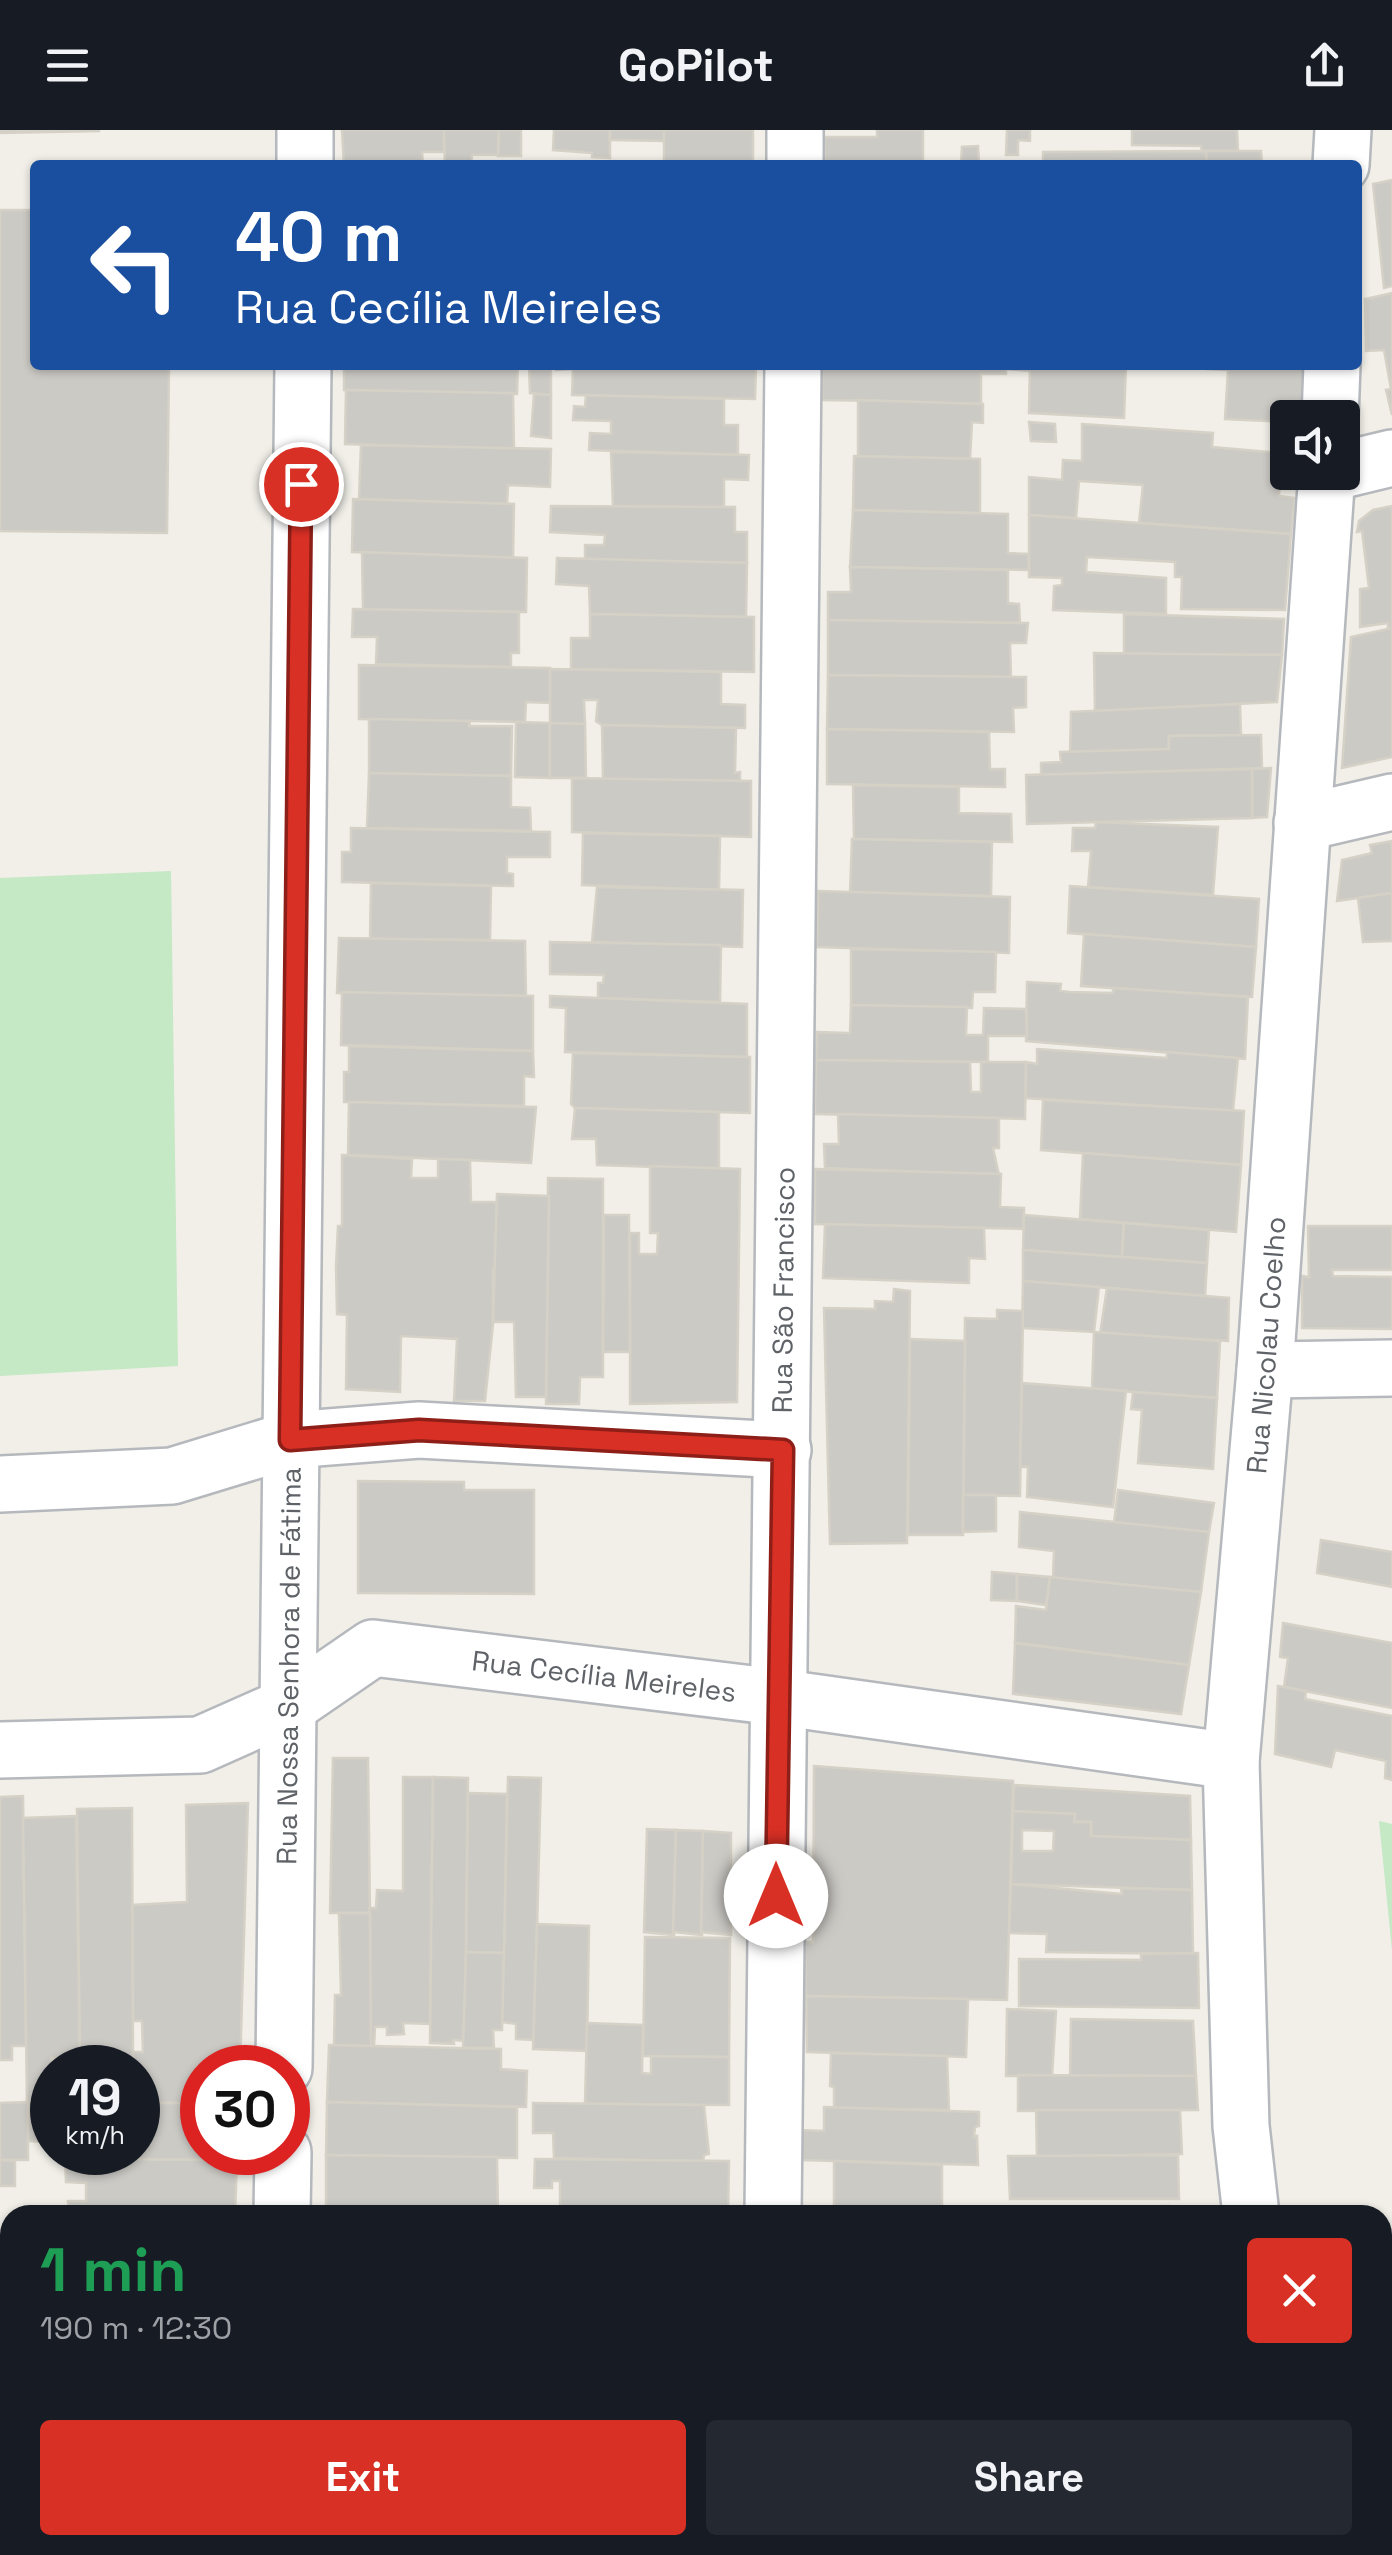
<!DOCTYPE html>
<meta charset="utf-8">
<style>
body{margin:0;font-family:"Space Grotesk",sans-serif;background:#242831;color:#f1f3f6;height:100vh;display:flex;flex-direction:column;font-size:38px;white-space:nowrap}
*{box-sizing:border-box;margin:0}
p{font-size:32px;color:#9ea1a6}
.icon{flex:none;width:55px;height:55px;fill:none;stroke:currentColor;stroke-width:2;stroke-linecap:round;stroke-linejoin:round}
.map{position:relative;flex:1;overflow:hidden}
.side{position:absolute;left:0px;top:2075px;width:1392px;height:350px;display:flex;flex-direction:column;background:#171b24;border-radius:30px 30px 0 0;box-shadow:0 2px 8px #0004}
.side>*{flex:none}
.top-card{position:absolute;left:30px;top:30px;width:1332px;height:210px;border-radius:10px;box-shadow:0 2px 8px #0004;background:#1a4fa0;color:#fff;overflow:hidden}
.fabs{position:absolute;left:1270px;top:270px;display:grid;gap:20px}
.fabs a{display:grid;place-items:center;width:90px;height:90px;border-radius:10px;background:#171b24;box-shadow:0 2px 8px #0004;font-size:50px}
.speed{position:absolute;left:30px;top:1915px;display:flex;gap:20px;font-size:50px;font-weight:700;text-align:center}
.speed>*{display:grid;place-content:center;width:130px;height:130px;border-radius:50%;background:#171b24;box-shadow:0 2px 8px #0004;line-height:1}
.speed small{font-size:25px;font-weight:400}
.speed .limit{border:15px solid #d22;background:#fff;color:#111}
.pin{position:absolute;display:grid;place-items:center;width:85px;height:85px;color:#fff;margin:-42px;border:5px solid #fff;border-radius:50%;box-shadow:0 2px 10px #0007}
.me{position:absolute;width:110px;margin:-55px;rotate:0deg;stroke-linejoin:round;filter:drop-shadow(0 0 8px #0008)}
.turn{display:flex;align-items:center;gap:35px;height:210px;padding:0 40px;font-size:45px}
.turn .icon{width:130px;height:130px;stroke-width:2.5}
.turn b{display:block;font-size:70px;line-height:85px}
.round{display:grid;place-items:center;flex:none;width:105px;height:105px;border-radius:10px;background:#242831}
.summary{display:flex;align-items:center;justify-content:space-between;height:170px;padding:0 40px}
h1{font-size:60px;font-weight:600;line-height:75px;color:#1e9e55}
.action{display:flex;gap:20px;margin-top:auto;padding:20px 40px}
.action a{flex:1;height:115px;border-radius:10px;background:#d93025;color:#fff;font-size:40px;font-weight:600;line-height:115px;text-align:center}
.action a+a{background:#242831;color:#f1f3f6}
header{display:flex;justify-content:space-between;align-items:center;height:130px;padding:0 40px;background:#171b24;font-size:45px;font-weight:600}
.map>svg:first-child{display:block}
</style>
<header><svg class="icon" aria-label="menu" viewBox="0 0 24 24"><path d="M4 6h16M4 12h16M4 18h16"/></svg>GoPilot<svg class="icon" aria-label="share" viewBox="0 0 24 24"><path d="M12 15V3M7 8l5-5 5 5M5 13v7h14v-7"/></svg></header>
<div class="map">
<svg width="1392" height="2425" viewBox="0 0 1392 2425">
<rect width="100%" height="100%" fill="#f1efe8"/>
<g fill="#c5e8c5">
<polygon points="171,741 178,1236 0,1246 0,748"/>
<polygon points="1379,1691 1392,1694 1392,1820"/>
</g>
<g fill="#cccac5" stroke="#d6d1c6" stroke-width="2.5" fill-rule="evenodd">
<polygon points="0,0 99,0 99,1 0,3"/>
<polygon points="342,0 444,0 444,22 422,22 423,35 344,35"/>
<polygon points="444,0 499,0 498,25 472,25 471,35 445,35"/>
<polygon points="499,0 521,0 521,26 498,26"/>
<polygon points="554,0 610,0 610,28 592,27 592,23 553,20"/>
<polygon points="610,0 664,0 664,11 610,10"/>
<rect x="664" y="0" width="89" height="35"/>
<polygon points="877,0 923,0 923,35 825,35 824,7 877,7"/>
<polygon points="1007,0 1030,0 1030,11 1018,10 1018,25 1006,25"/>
<polygon points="1132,0 1237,0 1238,21 1202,21 1201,16 1132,15"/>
<polygon points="978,16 979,35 961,35 962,17"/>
<polygon points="1206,21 1207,35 1043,35 1043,22"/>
<polygon points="1206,21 1261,21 1262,35 1207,35"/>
<polygon points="1392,50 1392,156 1384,158 1373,54"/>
<polygon points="0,80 35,80 35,235 169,235 167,403 0,401"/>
<polygon points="1392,163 1392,285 1386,260 1391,259 1384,220 1366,221 1365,169"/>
<polygon points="344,235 518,235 517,264 344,260"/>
<polygon points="529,235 551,235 551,265 530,263"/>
<polygon points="556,235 756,235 755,269 572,265 573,239 556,240"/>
<polygon points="822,235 1030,235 1030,241 1006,239 1006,244 981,244 981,274 882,271 822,270"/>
<polygon points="1030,235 1126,235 1124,288 1029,283"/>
<polygon points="1208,235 1305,235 1303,288 1288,288 1288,292 1225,289 1228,240 1207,239"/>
<polygon points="346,260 513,263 514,319 345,314"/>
<polygon points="534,264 551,265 551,308 531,306"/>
<polygon points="586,265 724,269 724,295 738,295 738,325 589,320 590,303 611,304 611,291 573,290 574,276 585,277"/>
<polygon points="858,270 983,274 983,293 972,292 970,329 858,326"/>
<polygon points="1029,292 1055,294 1056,312 1031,311"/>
<polygon points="1082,294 1213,303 1212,317 1282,323 1279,366 1295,368 1291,404 1139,393 1143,355 1079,351 1076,388 1029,385 1029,347 1062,350 1063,330 1082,331"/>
<polygon points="361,315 551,319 550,357 508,355 507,374 359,369"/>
<polygon points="611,322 749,325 748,350 724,349 724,378 613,376"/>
<polygon points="854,326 980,329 980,383 853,380"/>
<polygon points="353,369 514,374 513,428 352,422"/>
<polygon points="551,376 735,377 735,402 747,402 747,433 585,430 585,415 604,415 605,405 550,402"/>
<polygon points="1392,376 1392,498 1388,499 1388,493 1360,497 1360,459 1369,458 1362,401 1357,402 1359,391 1373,380"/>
<polygon points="853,380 1008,384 1008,423 1029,424 1029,440 850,437"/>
<polygon points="1029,385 1291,404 1285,480 1181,479 1182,447 1175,447 1175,432 1087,427 1086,442 1166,448 1166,484 1053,480 1054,456 1062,455 1062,448 1029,447"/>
<polygon points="362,422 527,428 526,482 363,480"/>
<polygon points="557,428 747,433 746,487 590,484 589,456 556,454"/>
<polygon points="850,437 1008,440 1008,473 1019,474 1020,493 828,490 828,462 851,462"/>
<polygon points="353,479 519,482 519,523 511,523 511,537 376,534 377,507 352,507"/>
<polygon points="590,484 754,487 754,542 571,539 571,508 590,508"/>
<polygon points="1124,484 1284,489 1282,525 1124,524"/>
<polygon points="828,490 1020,493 1028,493 1026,513 1010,513 1011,547 828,545"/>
<polygon points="1392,498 1392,627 1342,638 1351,507"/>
<polygon points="1094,523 1282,525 1277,572 1095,581"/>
<polygon points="359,535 550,538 551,573 526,572 525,592 359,589"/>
<polygon points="550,539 721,542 721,574 745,575 745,598 602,595 596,591 598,570 584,570 585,594 550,593"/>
<polygon points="828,545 1026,547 1026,577 1013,578 1014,602 827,599"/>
<polygon points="1240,574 1241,605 1169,606 1169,619 1070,622 1071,582"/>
<polygon points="369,589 470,591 469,596 512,596 511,646 369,643"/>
<polygon points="516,592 550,593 550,648 515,647"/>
<polygon points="550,593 585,594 586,648 550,648"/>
<polygon points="602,595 736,598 735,643 740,642 740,651 603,649"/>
<polygon points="827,599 989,602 990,639 1005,639 1005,657 827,654"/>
<polygon points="1261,605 1262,638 1041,645 1041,633 1061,632 1060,622 1169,619 1169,606"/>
<polygon points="1271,638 1267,687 1252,688 1252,639"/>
<polygon points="1252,639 1252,688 1027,694 1026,645"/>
<polygon points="369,643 511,646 511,677 530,678 531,701 367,698"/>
<polygon points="572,648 751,651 751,707 572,702"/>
<polygon points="853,655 959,657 959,683 1011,684 1012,712 854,709"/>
<polygon points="1096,692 1218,697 1213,765 1088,757 1091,721 1072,721 1073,698 1095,698"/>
<polygon points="351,698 550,702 550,727 507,727 507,743 513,744 513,756 342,752 342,722 351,722"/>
<polygon points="583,703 720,706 719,760 582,755"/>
<polygon points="852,709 992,712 991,766 850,762"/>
<polygon points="1392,711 1392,763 1337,771 1342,730 1372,723 1370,715"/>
<polygon points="371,753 491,756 490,810 370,809"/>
<polygon points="1070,756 1259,769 1256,817 1068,803"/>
<polygon points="597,757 743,760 742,817 592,812"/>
<polygon points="818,761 1010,767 1009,823 817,817"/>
<polygon points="1392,763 1392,811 1363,812 1358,768"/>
<polygon points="1084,804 1256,817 1252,867 1081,856"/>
<polygon points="339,808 525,811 526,866 337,863"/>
<polygon points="550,812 721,815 720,872 598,868 598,853 603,853 604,845 550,844"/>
<polygon points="851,819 996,822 995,862 973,862 972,878 851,875"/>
<polygon points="1027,852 1061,854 1060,861 1070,862 1113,863 1113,858 1248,867 1245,929 1026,911"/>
<polygon points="342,862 533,866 533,921 341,915"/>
<polygon points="550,866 747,874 747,927 565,922 566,878 550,877"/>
<polygon points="851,875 967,877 966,905 983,905 984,878 1026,879 1027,906 988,906 988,932 816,930 817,902 850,903"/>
<polygon points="349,916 533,921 534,947 524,946 524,976 344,972 344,942 349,942"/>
<polygon points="1037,919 1167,928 1167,922 1238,928 1233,981 1025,968 1026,932 1037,934"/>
<polygon points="573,923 750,927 750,983 575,978 571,974"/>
<polygon points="816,930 970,932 971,962 981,962 981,932 1026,932 1025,989 815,984"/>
<polygon points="1043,970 1244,981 1241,1035 1041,1020"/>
<polygon points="349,972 536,977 531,1033 348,1025"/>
<polygon points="575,978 719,982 719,1039 597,1035 596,1009 572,1009"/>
<polygon points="838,984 999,988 999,1018 993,1018 999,1045 825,1038 824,1014 839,1014"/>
<polygon points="1083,1023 1241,1035 1236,1102 1080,1089"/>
<polygon points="342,1025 412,1029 411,1048 438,1048 438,1029 470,1030 471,1072 497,1072 497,1140 493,1139 493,1194 485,1271 454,1271 457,1209 401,1206 400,1262 346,1259 347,1185 337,1184 336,1136 338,1096 342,1096"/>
<polygon points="650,1036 740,1039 737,1272 630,1274 630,1103 639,1103 639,1124 657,1124 658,1103 650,1103"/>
<polygon points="815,1039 1001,1044 1000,1077 1024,1078 1024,1099 815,1094"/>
<polygon points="548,1048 603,1049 603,1247 580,1247 579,1274 546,1274"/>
<polygon points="497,1064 549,1066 546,1267 516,1267 514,1192 493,1192"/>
<polygon points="604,1085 629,1085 630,1222 603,1222"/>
<polygon points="1024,1085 1124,1093 1122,1127 1023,1120"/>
<polygon points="1124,1093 1209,1100 1207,1133 1122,1127"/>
<polygon points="825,1094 984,1098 985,1129 969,1128 969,1153 823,1148"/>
<polygon points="1308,1096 1392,1096 1392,1140 1332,1140 1333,1146 1392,1147 1392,1199 1302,1198 1302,1146 1309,1147"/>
<polygon points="1023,1120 1207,1133 1205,1166 1023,1151"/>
<polygon points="1023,1151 1099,1157 1094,1202 1022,1198"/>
<polygon points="1107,1158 1229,1168 1228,1211 1100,1204"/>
<polygon points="894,1159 910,1161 907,1413 830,1414 824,1178 875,1179 875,1171 893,1172"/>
<polygon points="997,1180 1023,1181 1020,1366 963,1365 965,1188 997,1189"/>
<polygon points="1094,1202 1220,1211 1217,1268 1092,1259"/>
<polygon points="910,1209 965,1211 963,1405 908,1405"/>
<polygon points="1022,1253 1126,1261 1113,1377 1027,1367 1028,1337 1020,1337"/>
<polygon points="1133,1262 1217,1268 1213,1339 1138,1333 1142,1280 1131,1279"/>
<polygon points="358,1351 464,1352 464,1360 534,1360 534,1464 358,1463"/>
<polygon points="1118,1360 1214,1373 1209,1402 1114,1393"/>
<polygon points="963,1365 996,1365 996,1401 963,1402"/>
<polygon points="1020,1382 1209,1402 1201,1462 1053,1448 1054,1421 1019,1417"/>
<polygon points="1321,1410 1392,1422 1392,1457 1317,1443"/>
<polygon points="992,1442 1017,1444 1017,1471 991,1470"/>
<polygon points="1017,1444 1050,1447 1046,1475 1017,1471"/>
<polygon points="1050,1447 1201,1462 1189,1535 1015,1513 1016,1476 1046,1480"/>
<polygon points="1283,1493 1392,1513 1392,1578 1284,1557 1288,1528 1280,1527"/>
<polygon points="1015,1513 1189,1535 1181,1584 1013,1564"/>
<polygon points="1278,1556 1306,1561 1305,1569 1392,1586 1392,1650 1385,1648 1386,1631 1335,1620 1331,1637 1275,1624"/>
<polygon points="333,1628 368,1628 370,1783 330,1783"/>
<polygon points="814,1636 1013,1651 1007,1870 806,1866 805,1812 813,1812"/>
<polygon points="403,1647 433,1647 430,1894 403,1893 404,1904 387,1905 387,1897 375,1897 374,1916 371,1916 369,1778 376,1778 377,1760 403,1761"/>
<polygon points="433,1647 468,1648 465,1911 453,1910 454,1914 430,1913"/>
<polygon points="508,1647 541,1648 534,1910 516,1909 516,1894 502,1892"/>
<polygon points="1014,1655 1190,1666 1191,1710 1091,1706 1091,1692 1074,1692 1075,1684 1013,1681"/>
<polygon points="468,1663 507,1664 504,1823 466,1822"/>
<polygon points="23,1666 26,1916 12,1916 12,1930 0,1930 0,1667"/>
<polygon points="248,1673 240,1938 202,1938 202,1973 138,1973 138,1938 133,1938 133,1922 143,1922 142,1891 133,1891 132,1775 187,1772 186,1675"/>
<polygon points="132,1678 133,1929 96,1929 96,1935 80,1935 77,1679"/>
<path d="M1013 1681 1075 1684 1074 1692H1091V1706L1191 1710 1192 1760 1011 1754ZM1022 1700 1054 1701 1053 1721H1022Z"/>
<polygon points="76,1686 80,1928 51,1928 52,1972 27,1971 23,1688"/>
<polygon points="647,1699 676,1700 674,1805 644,1802"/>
<polygon points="676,1700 703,1701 702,1805 673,1802"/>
<polygon points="703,1701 731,1703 731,1805 701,1802"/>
<polygon points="1011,1754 1122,1764 1121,1758 1192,1760 1193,1824 1046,1822 1047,1804 1009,1803"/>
<polygon points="339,1783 370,1783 371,1916 334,1915 335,1865 341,1865"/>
<polygon points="537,1794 589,1796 587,1921 533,1919"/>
<polygon points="645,1807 730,1808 729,1927 643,1926"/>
<polygon points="466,1822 504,1823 502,1900 493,1900 494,1918 463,1918"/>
<polygon points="1198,1823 1199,1878 1019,1876 1019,1829 1141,1830 1141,1824"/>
<polygon points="806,1866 968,1869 966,1927 807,1922"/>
<polygon points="1007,1879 1056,1881 1052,1946 1006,1946"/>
<polygon points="1071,1889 1193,1891 1196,1946 1070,1946"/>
<polygon points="587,1893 643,1895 642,1943 651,1944 651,1926 729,1927 729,1975 585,1974"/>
<polygon points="329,1915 501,1919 501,1939 527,1941 526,1977 327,1972"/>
<polygon points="831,1923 947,1926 949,1980 834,1978 834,1957 830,1956"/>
<polygon points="1018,1945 1196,1946 1198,1980 1018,1981"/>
<polygon points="27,1971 52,1972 52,2012 27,2011"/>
<polygon points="28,1972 28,2030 0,2030 0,1973"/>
<polygon points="327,1972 517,1977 517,2028 326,2025"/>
<polygon points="138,1973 202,1973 202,2022 238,2022 237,2030 65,2029 64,2022 138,2022"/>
<polygon points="533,1973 704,1975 709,2024 704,2025 703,2032 554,2028 553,2003 533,2003"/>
<polygon points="824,1977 979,1982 979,1996 975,1997 974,2007 977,2006 978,2035 800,2030 800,2000 824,2001"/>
<polygon points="1036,1980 1180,1980 1182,2024 1037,2027"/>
<polygon points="326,2025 497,2027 498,2083 326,2081"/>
<polygon points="1178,2025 1179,2069 1010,2069 1008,2026"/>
<polygon points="65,2029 237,2030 235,2083 69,2082 68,2071 86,2071 86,2053 66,2052"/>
<polygon points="535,2029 729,2031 728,2085 560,2083 560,2051 552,2051 552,2058 534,2058"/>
<polygon points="0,2030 15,2031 15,2056 0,2056"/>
<polygon points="834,2031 942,2035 942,2085 834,2085"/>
<polygon points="1169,2076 1169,2085 1004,2085 1004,2079"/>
<polygon points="326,2081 498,2083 504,2085 326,2085"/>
<rect x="75" y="2082" width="124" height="3"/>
<polygon points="560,2083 652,2085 554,2085"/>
<polygon points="0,2111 10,2111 10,2137 0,2136"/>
<rect x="0" y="2223" width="10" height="24"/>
<polygon points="0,2247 10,2247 10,2267 0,2268"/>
<rect x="0" y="2298" width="10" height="57"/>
<polygon points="0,2355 10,2355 10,2410 2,2410"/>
<polygon points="0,2410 10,2410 10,2415 32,2415 33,2425 0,2425"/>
<polygon points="32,2415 225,2415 225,2425 33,2425"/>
<polygon points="328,2415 408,2415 409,2425 329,2425"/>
<polygon points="417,2415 473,2415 474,2425 418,2425"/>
<rect x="528" y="2415" width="22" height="10"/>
<polygon points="583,2415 618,2415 618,2425 584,2425"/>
<polygon points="636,2415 737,2415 738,2425 637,2425"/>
<polygon points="807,2415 982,2415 983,2425 810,2424 806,2423"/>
<polygon points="1007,2415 1182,2415 1183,2420 1144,2425 1007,2425"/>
<polygon points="1182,2415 1224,2415 1183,2420"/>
</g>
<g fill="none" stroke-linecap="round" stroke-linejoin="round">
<g stroke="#b5b8bc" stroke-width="60">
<g id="minor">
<polyline points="305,35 305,0"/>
<polyline points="795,35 795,0"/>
<polyline points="1341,35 1343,0"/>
<polyline points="1330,288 1332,235"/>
<polyline points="1342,340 1392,328"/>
<polyline points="1302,693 1392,672"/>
<polyline points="1265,1240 1392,1238"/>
<polyline points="0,1354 172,1346 290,1310 419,1300 783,1320"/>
<path id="s1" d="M0 1620 200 1615 290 1575 373 1518 777 1567 1231 1631"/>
<path id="s2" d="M284 1938 303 235"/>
<polyline points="282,2085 283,2022"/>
<path id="s3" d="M773 2085 793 235"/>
<path id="s4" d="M1251 2085 1241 1996 1231 1631 1265 1240 1327 342"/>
<polyline points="277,2415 277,2425"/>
<polyline points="776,2415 777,2425"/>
<polyline points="1292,2415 1294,2425"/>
</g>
</g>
<use href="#minor" stroke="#fff" stroke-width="55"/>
</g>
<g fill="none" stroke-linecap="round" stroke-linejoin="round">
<g stroke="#8d1f18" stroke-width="25">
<polyline id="route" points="301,354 290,1310 419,1300 783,1320 776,1766"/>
</g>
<use href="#route" stroke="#d93025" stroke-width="18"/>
</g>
<g text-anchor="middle" stroke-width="8" stroke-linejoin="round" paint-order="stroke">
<g font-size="28" fill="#5f6368" stroke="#fff">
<text dy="10" stroke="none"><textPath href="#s3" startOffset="925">Rua São Francisco</textPath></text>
<text dy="10" stroke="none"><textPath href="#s4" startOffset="872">Rua Nicolau Coelho</textPath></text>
<text dy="10" stroke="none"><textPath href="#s2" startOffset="402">Rua Nossa Senhora de Fátima</textPath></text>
<text dy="10" stroke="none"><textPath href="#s1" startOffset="632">Rua Cecília Meireles</textPath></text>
</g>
</g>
</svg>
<div class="fabs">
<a><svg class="icon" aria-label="sound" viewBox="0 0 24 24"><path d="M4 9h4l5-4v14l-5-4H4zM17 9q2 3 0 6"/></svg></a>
</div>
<div class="speed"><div>19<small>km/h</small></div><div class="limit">30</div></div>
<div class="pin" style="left:301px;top:354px;background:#d93025"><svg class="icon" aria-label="arrive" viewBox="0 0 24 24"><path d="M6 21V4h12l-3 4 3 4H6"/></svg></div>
<svg class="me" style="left:776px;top:1766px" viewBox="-20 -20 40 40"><circle r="19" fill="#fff"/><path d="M0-13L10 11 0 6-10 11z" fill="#d93025"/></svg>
<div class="top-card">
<div class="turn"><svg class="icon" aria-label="left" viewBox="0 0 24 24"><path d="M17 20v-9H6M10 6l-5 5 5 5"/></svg><div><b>40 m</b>Rua Cecília Meireles</div></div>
</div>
<section class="side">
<div class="summary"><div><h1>1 min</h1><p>190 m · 12:30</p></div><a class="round" style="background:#d93025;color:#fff"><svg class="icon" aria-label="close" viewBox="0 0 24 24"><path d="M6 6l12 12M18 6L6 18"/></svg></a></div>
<div class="action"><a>Exit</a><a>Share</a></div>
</section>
</div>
